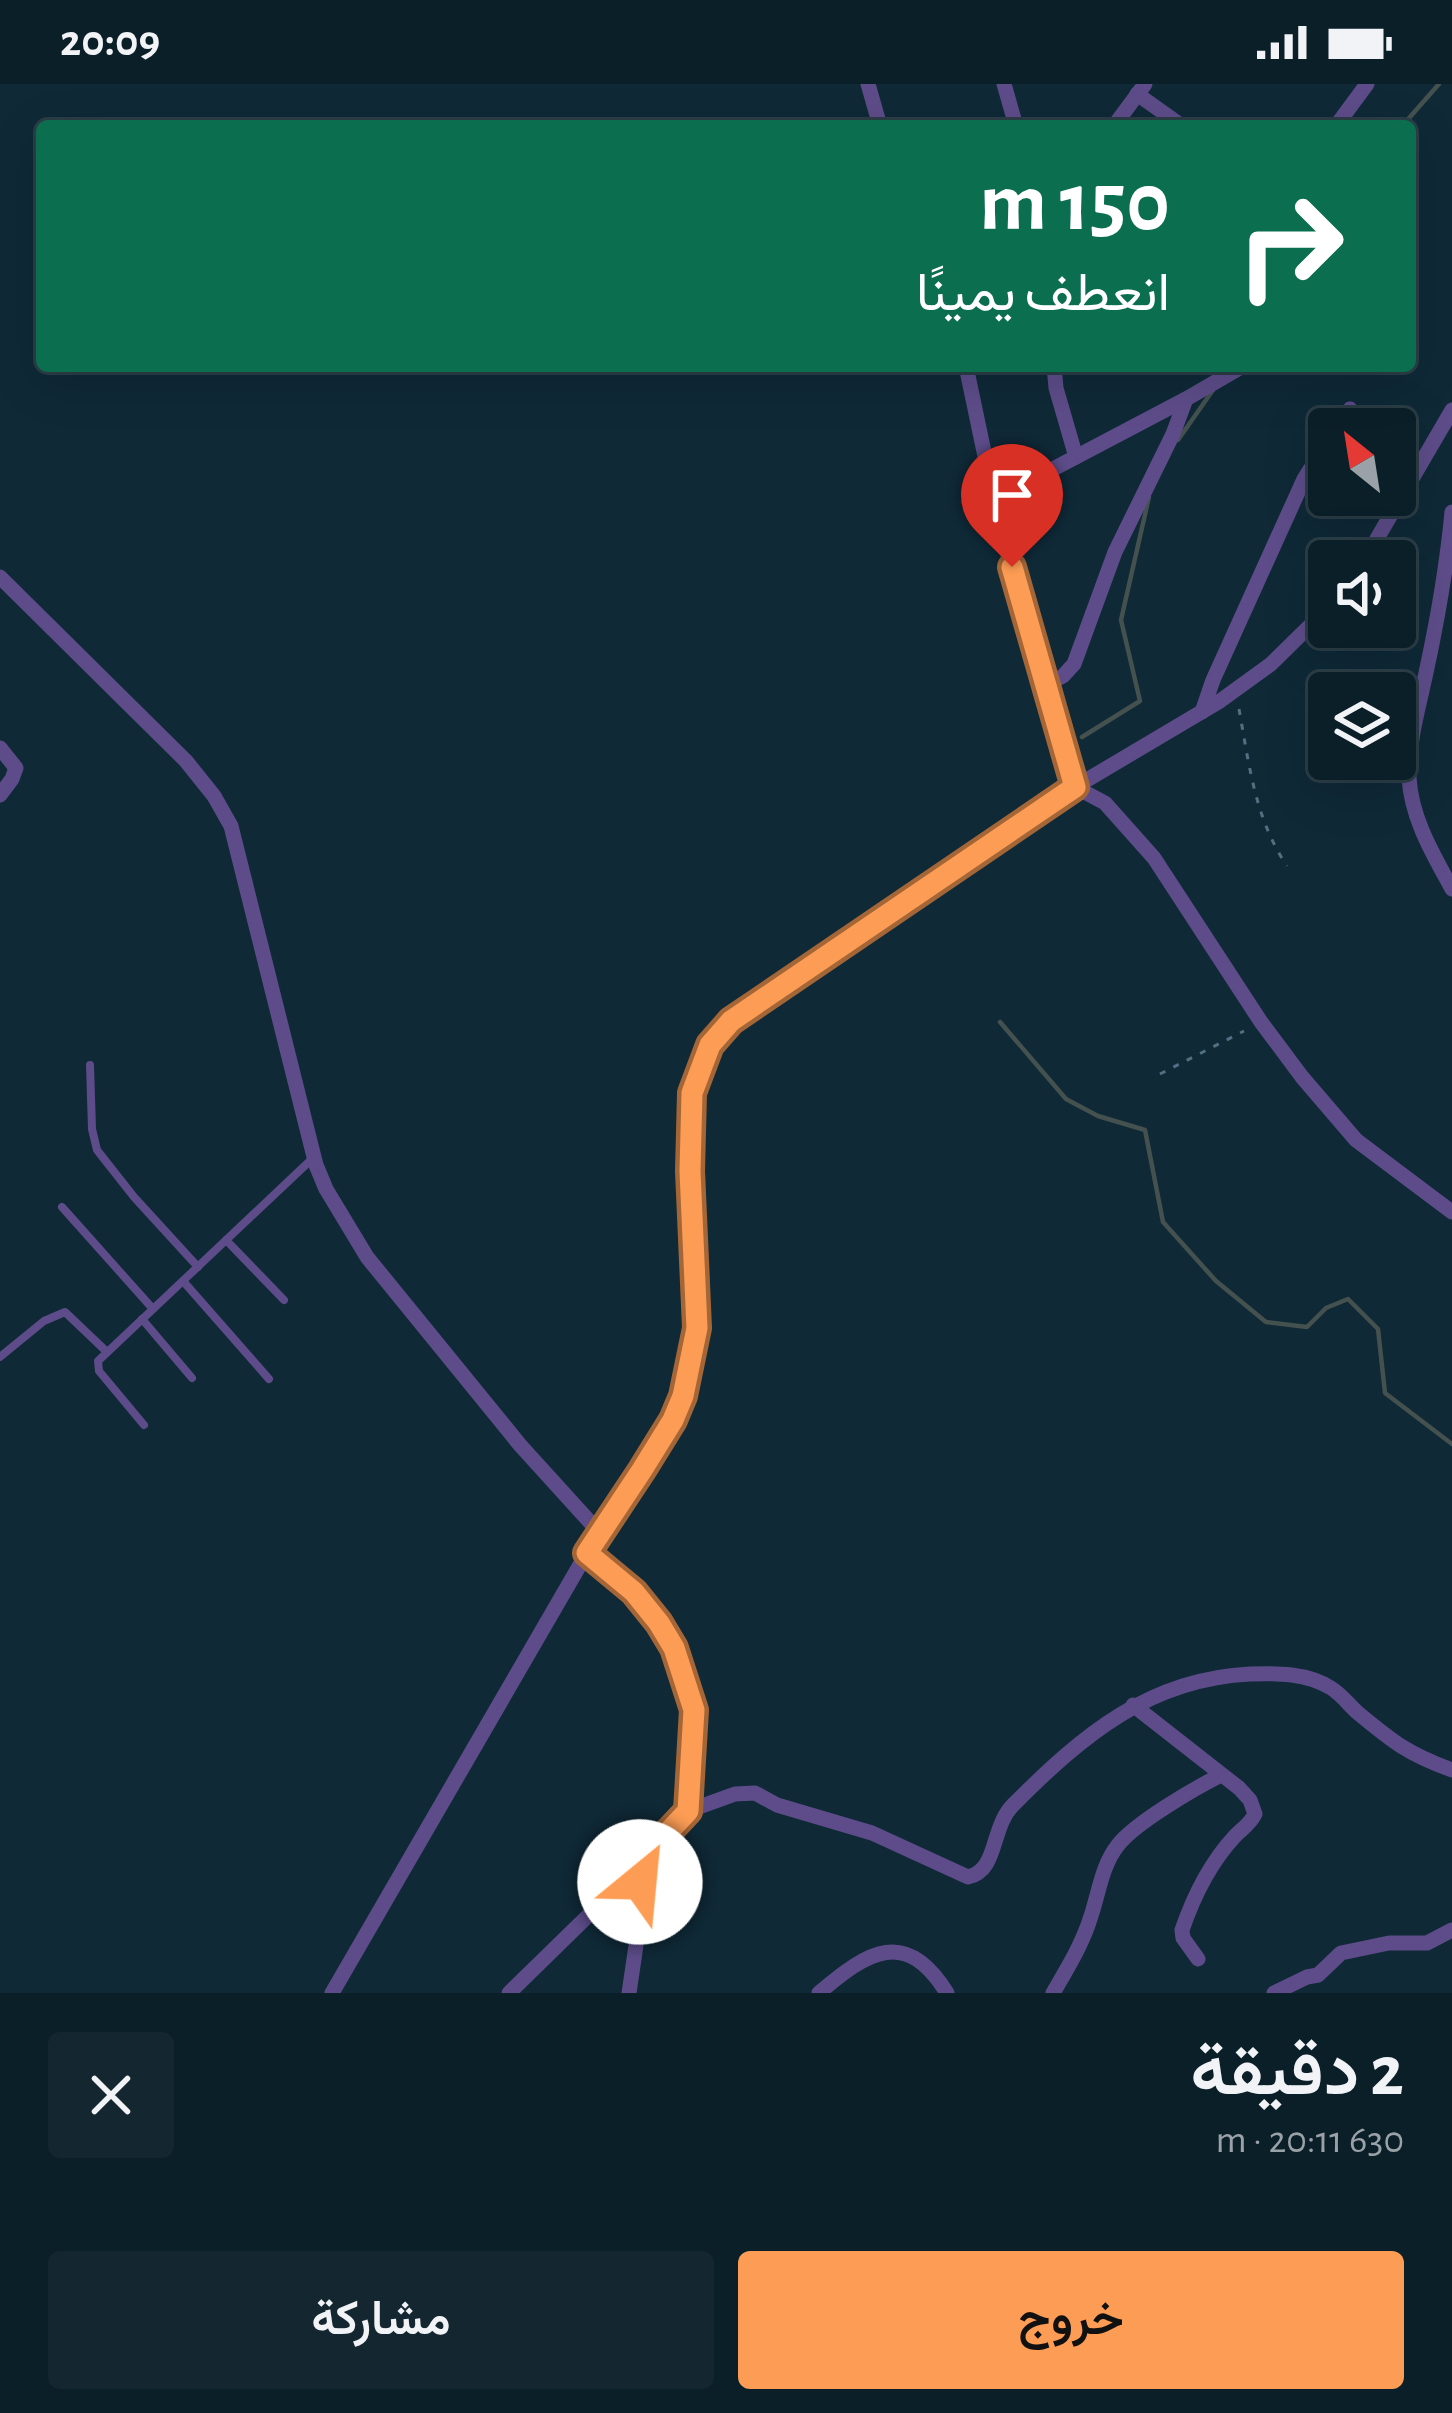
<!DOCTYPE html>
<html lang="ar">
<meta charset="utf-8">
<style>
body{margin:0;font-family:"Alegreya Sans",Vazirmatn,sans-serif;background:#142731;color:#f1f3f6;direction:rtl;height:100vh;display:flex;flex-direction:column;font-size:45px;white-space:nowrap}
*{box-sizing:border-box;margin:0}
p{font-size:39px;color:#9aa2a8}
.icon{flex:none;width:66px;height:66px;fill:none;stroke:currentColor;stroke-width:2;stroke-linecap:round;stroke-linejoin:round}
.map{position:relative;height:1909px;overflow:hidden;direction:ltr}
.sheet{display:flex;flex-direction:column;background:#0b1f29;flex:1}
.sheet>*{flex:none}
.hud{position:absolute;left:36px;top:36px;width:1380px;height:252px;border-radius:12px;box-shadow:0 12px 48px #0002,0 0 0 3px #2b3d46;direction:rtl;background:#0b6e4f;color:#fff;overflow:hidden}
.needle{width:78px;rotate:330deg}
.buttons{position:absolute;left:1308px;top:324px;display:grid;gap:24px}
.buttons a{display:grid;place-items:center;width:108px;height:108px;border-radius:12px;background:#0b1f29;box-shadow:0 12px 48px #0002,0 0 0 3px #2b3d46;font-size:60px}
.pin{position:absolute;display:grid;place-items:center;width:102px;height:102px;color:#fff;margin:-123px -51px;border-radius:50% 50% 50% 0;rotate:-45deg;box-shadow:0 0 12px #0007}
.pin .icon{rotate:45deg}
.me{position:absolute;width:132px;margin:-66px;rotate:28deg;stroke-linejoin:round;filter:drop-shadow(0 0 9px #0008)}
.turn{display:flex;align-items:center;gap:42px;height:252px;padding:0 48px;font-size:54px}
.turn .icon{width:156px;height:156px;stroke-width:2.5}
.turn b{display:block;font-size:84px;line-height:102px}
.round{display:grid;place-items:center;flex:none;width:126px;height:126px;border-radius:12px;background:#142731}
.summary{display:flex;align-items:center;justify-content:space-between;height:204px;padding:0 48px}
h1{font-size:72px;font-weight:600;line-height:90px}
.primary-button{display:flex;gap:24px;margin-top:auto;padding:24px 48px}
.primary-button a{flex:1;height:138px;border-radius:12px;background:#fd9d55;color:#111;font-size:48px;font-weight:600;line-height:138px;text-align:center}
.primary-button a+a{background:#142731;color:#f1f3f6}
.status{display:flex;justify-content:space-between;align-items:center;height:84px;padding:0 60px;background:#0b1f29;direction:ltr}
.status svg{height:33px;fill:currentColor}
.map>svg:first-child{display:block}
</style>
<div class="status"><b>20:09</b><svg viewBox="0 0 49 12"><path d="M0 12V9h3v3zM5 12V6h3v6zM10 12V3h3v9zM15 12V0h3v12zM26 1h20v11H26zM47 4h2v5h-2z"/></svg></div>
<div class="map">
<svg width="1452" height="1909" viewBox="0 0 1452 1909">
<rect width="100%" height="100%" fill="#0f2937"/>
<g fill="none" stroke-linecap="round" stroke-linejoin="round">
<g stroke="#44514e" stroke-width="4.5">
<polyline points="1402,42 1439,0"/>
<polyline points="1178,356 1213,306"/>
<polyline points="1082,653 1140,617 1121,536 1149,413"/>
<polyline points="1000,938 1066,1015 1098,1032 1145,1046 1163,1138 1216,1197 1266,1238 1307,1243 1326,1224 1348,1215 1378,1245 1385,1309 1452,1360"/>
</g>
<g stroke="#527082" stroke-width="3" stroke-dasharray="6 9" stroke-linecap="butt">
<path d="M1239 625C1249 680 1255 735 1287 782"/>
<polyline points="1160,990 1244,947"/>
</g>
<g stroke="#5d4c89" stroke-width="8">
<polyline points="90,981 92,1045 97,1066 134,1113 198,1183"/>
<polyline points="62,1123 153,1225"/>
<polyline points="226,1156 284,1216"/>
<polyline points="183,1197 269,1295"/>
<polyline points="142,1235 192,1294"/>
<polyline points="0,1273 44,1237 65,1228 107,1268"/>
<polyline points="144,1341 99,1287 98,1277 313,1074"/>
</g>
<g stroke="#5d4c89" stroke-width="15">
<polyline points="868,0 880,42"/>
<polyline points="1004,0 1016,42"/>
<polyline points="1137,10 1182,42"/>
<polyline points="1114,42 1145,0"/>
<polyline points="1336,42 1367,0"/>
<polyline points="966,282 1000,444 1048,600 1075,703 1105,719 1154,774 1261,938 1302,993 1356,1056 1452,1128"/>
<polyline points="1054,282 1056,304 1076,373"/>
<polyline points="1336,345 1350,325"/>
<polyline points="994,416 1186,315 1243,282"/>
<path d="M1452 428C1447 480 1438 533 1427 584 1420 619 1408 657 1409 693 1411 734 1433 770 1452 805"/>
<polyline points="1364,477 1452,326"/>
<polyline points="0,493 186,677 214,712 231,742 316,1081 326,1105 367,1173 520,1361 599,1448"/>
<polyline points="1048,600 1063,592 1074,580 1115,468 1173,350 1186,315"/>
<polyline points="1202,628 1213,596 1304,395 1329,356"/>
<polyline points="0,664 16,684 12,695 0,711"/>
<polyline points="587,1469 634,1508 659,1539 674,1565 694,1626 688,1727"/>
<path d="M1133 1621 1239 1704 1250 1716 1255 1730C1250 1740 1243 1744 1235 1752 1210 1779 1194 1811 1182 1846L1183 1854 1198 1875"/>
<path d="M332 1909 599 1448 642 1386 673 1335 692 1278 697 1244 689 1032C694 989 703 968 731 937L1075 703 1220 617 1271 580 1329 523"/>
<path d="M509 1909 597 1823 688 1727 735 1710 755 1709 777 1721 872 1749 968 1793C999 1786 990 1743 1014 1720 1083 1651 1149 1595 1250 1590 1277 1589 1307 1589 1331 1604 1341 1610 1349 1621 1358 1629 1393 1658 1408 1670 1452 1686"/>
<polyline points="629,1909 639,1841 641,1777"/>
<path d="M819 1909C868 1867 906 1843 947 1909"/>
<path d="M1053 1909C1067 1885 1083 1859 1091 1832 1099 1808 1102 1781 1118 1761 1135 1739 1195 1704 1221 1691"/>
<polyline points="1274,1909 1307,1893 1318,1891 1341,1869 1389,1859 1427,1859 1452,1846"/>
</g>
</g>
<g fill="none" stroke-linecap="round" stroke-linejoin="round">
<g stroke="#a46637" stroke-width="30">
<polyline id="route" points="640,1798 641,1777 688,1727 694,1626 674,1564 659,1539 634,1508 587,1469 642,1386 673,1336 683,1312 697,1244 690,1087 692,1009 710,961 731,937 1075,703 1012,483"/>
</g>
<use href="#route" stroke="#fd9d55" stroke-width="21"/>
</g>
</svg>
<div class="buttons">
<a><svg class="needle" viewBox="-14 -14 28 28"><path d="M0-13l5 13h-10z" fill="#e53935"/><path d="M0 13l5-13h-10z" fill="#9aa2a8"/></svg></a>
<a><svg class="icon" aria-label="sound" viewBox="0 0 24 24"><path d="M4 9h4l5-4v14l-5-4H4zM17 9q2 3 0 6"/></svg></a>
<a><svg class="icon" aria-label="layers" viewBox="0 0 24 24"><path d="M12 4l9 5-9 5-9-5zM3 14l9 5 9-5"/></svg></a>
</div>
<div class="pin" style="left:1012px;top:483px;background:#d93025"><svg class="icon" aria-label="arrive" viewBox="0 0 24 24"><path d="M6 21V4h12l-3 4 3 4H6"/></svg></div>
<svg class="me" style="left:640px;top:1798px" viewBox="-20 -20 40 40"><circle r="19" fill="#fff"/><path d="M0-13L10 11 0 6-10 11z" fill="#fd9d55"/></svg>
<div class="hud">
<div class="turn"><svg class="icon" aria-label="right" viewBox="0 0 24 24"><path d="M7 20v-9h11M14 6l5 5-5 5"/></svg><div><b>150 m</b>انعطف يمينًا</div></div>
</div>
</div>
<section class="sheet">
<div class="summary"><div><h1>2 دقيقة</h1><p>630 m · 20:11</p></div><a class="round"><svg class="icon" aria-label="close" viewBox="0 0 24 24"><path d="M6 6l12 12M18 6L6 18"/></svg></a></div>
<div class="primary-button"><a>خروج</a><a>مشاركة</a></div>
</section>
